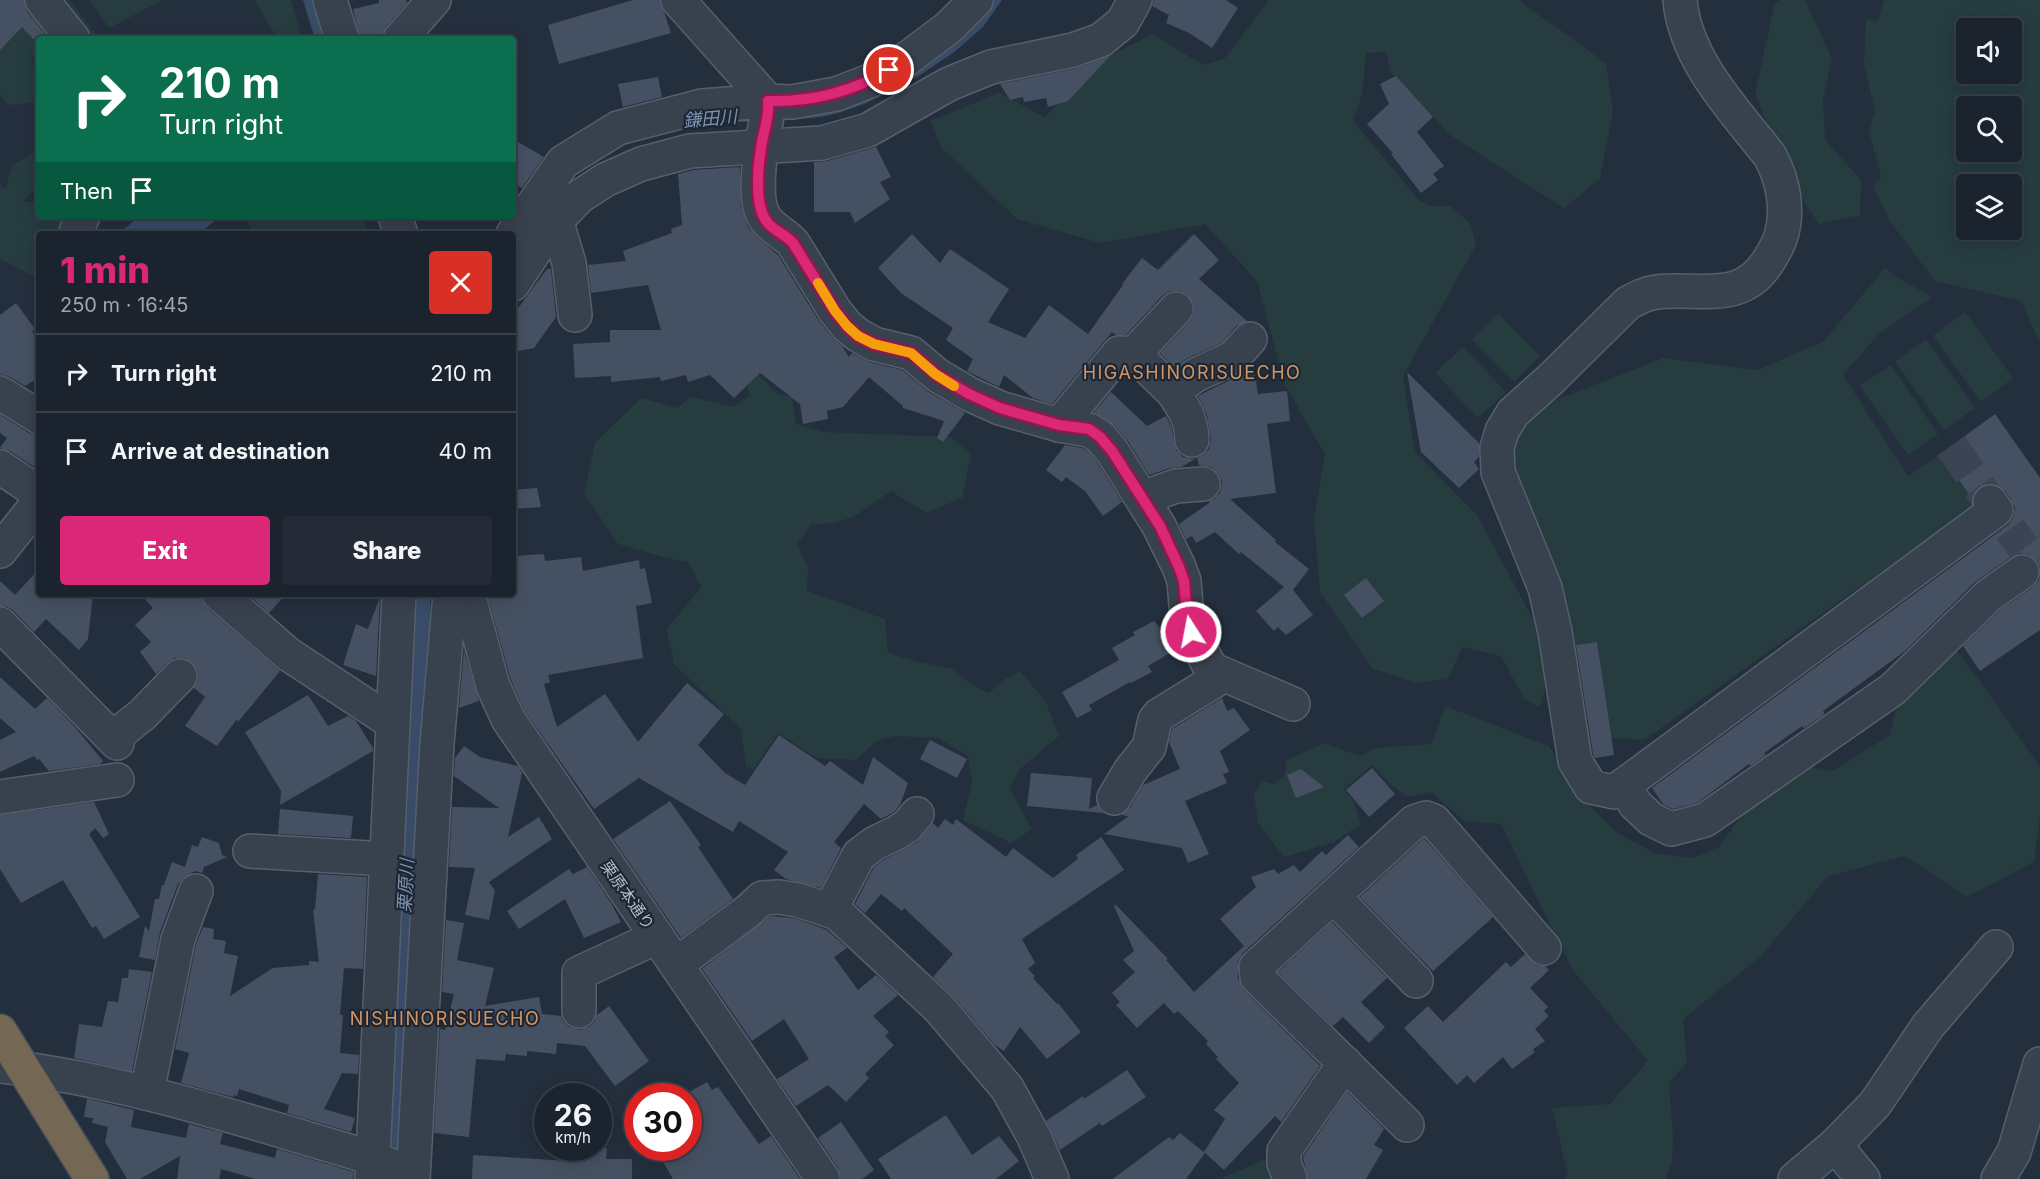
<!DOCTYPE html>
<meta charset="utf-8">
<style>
body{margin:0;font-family:Inter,"Noto Sans JP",sans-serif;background:#242b36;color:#f1f3f6;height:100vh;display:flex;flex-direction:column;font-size:22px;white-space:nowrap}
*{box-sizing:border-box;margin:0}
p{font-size:20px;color:#a0a4aa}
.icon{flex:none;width:33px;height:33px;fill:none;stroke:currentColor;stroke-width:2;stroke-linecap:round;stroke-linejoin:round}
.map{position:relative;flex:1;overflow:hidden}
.drawer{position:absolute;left:36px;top:231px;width:480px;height:366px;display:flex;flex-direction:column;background:#1b232e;border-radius:6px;box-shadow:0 3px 15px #0003,0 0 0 2px #39404a}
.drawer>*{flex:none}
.guide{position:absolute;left:36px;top:36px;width:480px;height:183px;border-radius:6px;box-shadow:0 3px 15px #0003,0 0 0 2px #39404a;background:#0b6e4f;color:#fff;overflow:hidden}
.buttons{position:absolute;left:1956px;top:18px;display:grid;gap:12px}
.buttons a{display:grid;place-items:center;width:66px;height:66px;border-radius:6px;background:#1b232e;box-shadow:0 3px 15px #0003,0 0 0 2px #39404a;font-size:30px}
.speed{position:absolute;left:534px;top:1083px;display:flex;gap:12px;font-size:30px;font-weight:700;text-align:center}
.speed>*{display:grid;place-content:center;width:78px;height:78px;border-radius:50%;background:#1b232e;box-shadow:0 3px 15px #0003,0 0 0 2px #39404a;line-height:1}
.speed small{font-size:15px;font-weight:400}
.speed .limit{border:9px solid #d22;background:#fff;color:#111}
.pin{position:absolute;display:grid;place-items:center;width:51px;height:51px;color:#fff;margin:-26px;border:3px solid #fff;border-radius:50%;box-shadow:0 2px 6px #0007}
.me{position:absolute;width:66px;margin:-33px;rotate:349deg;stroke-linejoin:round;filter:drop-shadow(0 0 4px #0008)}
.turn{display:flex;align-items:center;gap:21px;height:126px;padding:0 24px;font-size:27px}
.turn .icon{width:78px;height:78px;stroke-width:2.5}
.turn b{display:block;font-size:42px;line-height:51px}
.then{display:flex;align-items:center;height:57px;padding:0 24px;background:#0003;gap:12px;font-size:22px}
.round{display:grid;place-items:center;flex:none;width:63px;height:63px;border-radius:6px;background:#242b36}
.summary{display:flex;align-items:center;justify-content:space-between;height:102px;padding:0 24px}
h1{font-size:36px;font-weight:800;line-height:45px;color:#db2777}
.button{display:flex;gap:12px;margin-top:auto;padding:12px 24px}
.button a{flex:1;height:69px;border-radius:6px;background:#db2777;color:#fff;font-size:24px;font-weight:800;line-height:69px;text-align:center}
.button a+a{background:#242b36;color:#f1f3f6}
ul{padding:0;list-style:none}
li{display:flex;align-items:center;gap:18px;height:78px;padding:0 24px;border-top:2px solid #39404a}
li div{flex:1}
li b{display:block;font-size:22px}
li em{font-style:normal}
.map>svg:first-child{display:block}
</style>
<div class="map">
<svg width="2040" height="1179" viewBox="0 0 2040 1179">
<rect width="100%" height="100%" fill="#242f3e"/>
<g fill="#263c3f" fill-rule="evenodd">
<polygon points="6,0 69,0 100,39 39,39 39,52 31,60 39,79 39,102 8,105 0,95 0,8"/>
<polygon points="90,0 163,0 109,28"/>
<polygon points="254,0 291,0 302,39 278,39"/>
<polygon points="1269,0 1520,0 1524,5 1572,38 1606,64 1613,111 1600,179 1564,208 1450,135 1390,71 1386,52 1366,53 1362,94 1353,121 1418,199 1430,206 1450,206 1470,223 1476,245 1403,376 1415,452 1477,515 1541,634 1545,689 1540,707 1524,699 1501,656 1462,647 1448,679 1416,683 1372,668 1320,592 1314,519 1325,454 1285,385 1257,281 1205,224 1100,243 1017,219 941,147 930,121 999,93 1045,117 1095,64 1152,34 1203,65 1224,59"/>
<polygon points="1780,0 1805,0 1832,59 1823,99 1825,140 1861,180 1860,215 1819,224 1792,184 1755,94 1775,3"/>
<path d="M1884 0H2040V343L2021 301 1935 281 1889 220 1873 186 1881 177 1869 131 1875 111 1864 65 1866 19 1878 21ZM1966 28H2012V74H1966ZM1966 106H2012V152H1966ZM1966 184H2012V230H1966Z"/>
<polygon points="39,149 39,183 23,202 39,202 39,216 100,216 89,227 88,234 39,234 39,279 0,259 0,185 5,189 13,165"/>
<polygon points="249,216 363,216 367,227 360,234 255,234 245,219"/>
<polygon points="1885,268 1895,276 1932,297 1879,334 1843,375 1908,476 1940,454 1977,504 1644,740 1611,738 1597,642 1568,646 1507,459 1512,428 1543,405 1663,358 1757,370 1823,342"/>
<polygon points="1965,312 2013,378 1981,402 1933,336"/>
<polygon points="1498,313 1540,356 1514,382 1472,339"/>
<polygon points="1926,339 1975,408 1944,430 1895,362"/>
<polygon points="1463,347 1506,392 1478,418 1435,373"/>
<polygon points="1891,365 1938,434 1908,455 1860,386"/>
<polygon points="754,370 778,394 792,396 796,424 823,432 951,437 971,455 962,498 926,513 891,491 855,516 835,523 811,524 797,544 808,567 807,591 885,619 888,653 918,662 951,668 971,684 989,693 1006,678 1020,672 1045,700 1059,736 1020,769 1009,788 1032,829 1011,843 963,820 972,783 968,756 938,738 894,736 877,741 856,760 817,758 778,733 754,769 746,767 741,729 674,664 667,629 701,587 688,562 667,558 618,544 584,493 595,443 641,398 677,408 691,397 733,407 750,395 744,375"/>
<polygon points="1955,649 1983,685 2040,767 2040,817 2034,862 1967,897 1905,856 1828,876 1761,956 1683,1019 1687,1062 1669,1083 1673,1135 1672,1162 1665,1179 1565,1179 1568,1175 1552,1108 1610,1104 1648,1061 1572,969 1501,824 1464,821 1431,792 1408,797 1390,784 1372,765 1344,789 1354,802 1361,824 1334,842 1284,857 1258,823 1254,794 1263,781 1274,784 1285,775 1286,760 1325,743 1359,756 1376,748 1432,744 1445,706 1549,746 1577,792 1617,833 1657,854 1692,858 1719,847 1751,802 1812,767 1832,771 1890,735 1896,708"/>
<polygon points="1268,1158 1281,1179 1220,1179"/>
</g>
<g fill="#394c67">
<polygon points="303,0 313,0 325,39 315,39"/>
<polygon points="984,0 1002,0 983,27 953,53 917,77 864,104 842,112 822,117 777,121 699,123 632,140 599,153 571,174 513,259 513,235 555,174 691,110 801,110"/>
<polygon points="140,216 218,216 218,218 199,234 123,234 124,229"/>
<polygon points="411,594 430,594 431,642 401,1161 385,1175"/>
</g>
<g fill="#455162">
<polygon points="0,0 24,0 27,12 49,39 33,39 22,27 0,50"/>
<polygon points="379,0 406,0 407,3 386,27 382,39 360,39 353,9 379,3"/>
<polygon points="633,0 660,0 671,33 559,64 548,25"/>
<polygon points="1154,0 1226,0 1238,8 1212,48 1189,33 1166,23 1169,15 1152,6"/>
<polygon points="1110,56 1068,101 1048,107 1046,98 1024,102 1023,97 1010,100 1000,84 1077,68"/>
<polygon points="1396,76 1433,117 1417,132 1444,166 1433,174 1438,180 1421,193 1391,154 1393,153 1367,124 1389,104 1380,84"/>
<polygon points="658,77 662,97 623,107 618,84"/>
<polygon points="513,139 544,157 522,188 513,183"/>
<polygon points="876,147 891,177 880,182 890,199 855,223 850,212 814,212 814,162 827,161"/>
<polygon points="740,167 741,205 748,227 758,238 778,255 819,321 833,338 842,346 849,357 852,353 869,362 902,370 927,391 965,413 943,442 937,438 944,421 903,408 903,406 869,377 843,407 827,411 828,419 803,424 800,404 760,373 734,398 710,375 688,382 686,375 661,381 660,377 611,382 611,376 575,378 573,344 610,342 610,330 661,330 648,285 591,293 588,265 626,261 623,251 672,233 671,229 682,225 678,174 693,170"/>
<polygon points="912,234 940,263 950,249 1009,289 988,322 1025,338 1049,305 1088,334 1123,285 1122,284 1142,258 1158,270 1194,234 1219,260 1199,279 1247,321 1236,326 1223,342 1186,359 1174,367 1160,353 1190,321 1194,313 1194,304 1188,295 1180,291 1170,291 1162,296 1126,335 1116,335 1112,332 1052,404 1033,398 1004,375 999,387 967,371 973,359 946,340 953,328 901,293 878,268"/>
<polygon points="547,269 551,269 556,317 534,348 513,352 513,315"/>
<polygon points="16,303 35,329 32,331 39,342 39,377 25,386 10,377 0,374 0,315"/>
<polygon points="1249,368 1254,368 1258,394 1287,391 1290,421 1267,424 1276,493 1230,499 1276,540 1275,542 1309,569 1293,590 1313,615 1286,635 1278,627 1274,631 1256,611 1284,587 1241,552 1239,554 1215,532 1196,543 1192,536 1186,539 1179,524 1209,503 1209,501 1214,499 1220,493 1222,482 1218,473 1211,467 1199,465 1197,458 1181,467 1170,468 1149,475 1128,441 1114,425 1094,412 1111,392 1147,426 1166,416 1171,426 1176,450 1183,457 1194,459 1203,455 1209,449 1211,439 1207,415 1198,396 1242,374"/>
<polygon points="1407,372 1479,443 1479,457 1474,462 1479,469 1459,488 1421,452"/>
<polygon points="1995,414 2040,478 2040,568 2037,561 2029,555 2020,553 2011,557 1975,582 1905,651 1823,711 1825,714 1804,728 1802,726 1764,753 1766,755 1750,766 1749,764 1697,803 1673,809 1663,804 1652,788 2008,525 2013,518 2015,508 2011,499 2005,491 1997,485 1987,484 1978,487 1972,498 1940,454"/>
<polygon points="0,415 29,433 39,436 39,470 10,451 0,448 7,438 0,433"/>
<polygon points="1065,445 1082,448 1088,451 1097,462 1122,502 1103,516 1085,491 1066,477 1062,482 1046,470"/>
<polygon points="537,488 541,507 513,509 513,490"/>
<polygon points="544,554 545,561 581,557 583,571 639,560 640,569 645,568 652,603 636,606 643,658 548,675 550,682 544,684 557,727 605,694 638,742 687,683 724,714 698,745 725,773 745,785 779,735 825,766 830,761 863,785 873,757 908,783 900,805 894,812 881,819 864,804 834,842 841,848 821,888 786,879 774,870 788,852 739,821 733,832 639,778 594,809 524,710 511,680 487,594 513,594 513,556"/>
<polygon points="39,569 39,594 93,594 88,639 79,650 46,619 34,632 13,610 6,606 0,606 0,581 15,595"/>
<polygon points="2040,575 2040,630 1980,671 1963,646 2000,610 2033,587 2039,580"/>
<polygon points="1366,578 1384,601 1362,618 1344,595"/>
<polygon points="140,594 201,594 202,601 207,608 280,671 238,722 237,719 217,746 185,726 205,697 194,688 198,680 198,671 193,663 185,658 174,658 167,663 156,674 140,652 151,642 135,625 153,608"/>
<polygon points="248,594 286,594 269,613"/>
<polygon points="380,597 376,676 343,665 356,624 368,629"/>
<polygon points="1154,621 1166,634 1172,632 1179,648 1148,666 1152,672 1131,683 1130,682 1089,705 1092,710 1077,718 1062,692 1119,660 1112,648 1135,635 1133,632"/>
<polygon points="1597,642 1614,755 1595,758 1593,754 1576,645"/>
<polygon points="464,651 479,701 459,708"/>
<polygon points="0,677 35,709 47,698 74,726 103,761 100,764 49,771 39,759 37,760 34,756 0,772 0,740 16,732 0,718"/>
<polygon points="308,695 328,726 348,716 356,721 373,748 373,751 280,805 281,791 245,732"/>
<polygon points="1222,698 1227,711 1234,708 1250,730 1220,751 1229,772 1223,774 1227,783 1185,801 1209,854 1188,863 1182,848 1104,834 1129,816 1121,815 1130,808 1143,785 1180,769 1169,742 1172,729"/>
<polygon points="930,740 967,759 957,778 920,759"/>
<polygon points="464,746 480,757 518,766 522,773 508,837 539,817 552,839 489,882 495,891 489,920 465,915 475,868 449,867 452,807 499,808 454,776 455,758"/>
<polygon points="1372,768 1395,794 1369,817 1346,790"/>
<polygon points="1301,769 1324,787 1296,798 1287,775"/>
<polygon points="1031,773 1092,778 1089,809 1097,805 1103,813 1027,806"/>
<polygon points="670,801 701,845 698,847 733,899 681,938 613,839"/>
<polygon points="94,802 109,834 103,838 95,828 89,834 140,917 104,939 96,926 92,928 63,880 21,903 0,869 0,815"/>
<polygon points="280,809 353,816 351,838 278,834"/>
<polygon points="945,819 953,825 956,819 1006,857 1013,848 1053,878 1078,859 1076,855 1101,837 1124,870 1022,939 1035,963 1028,969 1035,976 1033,978 1057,1004 1058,1003 1081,1032 1047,1059 1020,1027 1004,1051 995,1045 953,996 933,977 953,954 904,908 902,911 881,894 865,913 855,904 874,867 885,859 917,842 933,823 938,828"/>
<polygon points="1348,835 1359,847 1243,953 1238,961 1238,979 1244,990 1320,1066 1281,1122 1275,1116 1224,1170 1204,1152 1225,1119 1214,1110 1239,1083 1216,1059 1218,1057 1206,1044 1208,1041 1178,1011 1174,1014 1164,1003 1137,1028 1116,1005 1120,1002 1112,993 1135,972 1123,960 1134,951 1114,906 1116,905 1168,959 1166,960 1194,992 1244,946 1220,919 1256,887 1251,877 1274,869 1278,874 1294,865 1300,872 1322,851 1326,855"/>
<polygon points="202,837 219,843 222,855 227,857 204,867 202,873 195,871 184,877 178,884 160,932 155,960 139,957 145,926 149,931 155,899 159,899 162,885 164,885 172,862 185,867 192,845 198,847"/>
<polygon points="1424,838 1493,917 1433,971 1360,897"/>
<polygon points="587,867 611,903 621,922 584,938 565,899 519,929 507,911 569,869 573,874"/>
<polygon points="318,874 367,877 363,969 344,968 340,1015 343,1015 340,1053 359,1055 358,1074 342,1073 324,1109 355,1118 351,1132 287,1113 289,1105 239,1089 237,1096 234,1095 233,1097 181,1083 189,1053 175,1049 196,944 203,927 214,929 213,939 226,941 224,953 238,956 230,996 273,968 309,965 309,961 319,962 313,910 315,909"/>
<polygon points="770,916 794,918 827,930 847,948 834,957 858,990 876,975 898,995 873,1016 889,1032 885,1036 894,1045 865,1074 869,1078 846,1102 828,1085 796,1106 777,1079 809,1059 784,1019 752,1041 702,969"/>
<polygon points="446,920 464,923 457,960 494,968 485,1006 539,997 542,1014 561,1016 563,1021 569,1027 580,1030 589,1027 595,1021 597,1015 609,1006 649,1061 615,1086 585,1046 557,1043 556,1054 527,1051 527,1056 506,1054 505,1061 476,1059 469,1137 434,1133 440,1029 445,1030 454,994 442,992"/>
<polygon points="1332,922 1387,978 1361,1002 1385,1027 1369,1043 1343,1017 1333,1026 1278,972"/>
<polygon points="1525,954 1537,965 1545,966 1549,970 1530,988 1548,1007 1544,1011 1549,1016 1535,1029 1545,1041 1533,1049 1535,1052 1512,1069 1503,1057 1474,1083 1467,1075 1457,1085 1404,1028 1428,1006 1443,1022 1506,962 1511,967"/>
<polygon points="129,969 152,972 132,1071 74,1058 79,1024 102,1027 108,1001 118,1002 122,978 128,978"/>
<polygon points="1127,1070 1146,1097 1102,1126 1100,1123 1060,1150 1046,1121 1083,1096 1084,1099"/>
<polygon points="707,1082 712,1090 718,1087 759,1144 771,1136 800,1179 673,1179 655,1148 688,1148 688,1096 685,1096 684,1095"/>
<polygon points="1347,1092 1384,1129 1374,1145 1383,1150 1366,1179 1308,1179 1303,1157"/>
<polygon points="71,1096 89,1099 134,1110 131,1127 186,1138 189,1124 223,1133 220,1144 275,1158 277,1149 354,1172 353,1179 256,1179 221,1169 219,1179 177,1179 180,1156 140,1179 127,1179 105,1142 108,1127 92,1123 93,1118 84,1117 87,1099"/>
<polygon points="946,1115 972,1155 999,1136 1019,1161 996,1179 891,1179 878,1159"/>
<polygon points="841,1122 874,1170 862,1179 842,1179 838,1168 818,1138"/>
<polygon points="1180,1133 1205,1153 1186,1179 1113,1179 1169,1137 1173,1140"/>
<polygon points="585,1148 607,1148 606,1159 632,1159 632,1179 472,1179 473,1155 585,1162"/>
</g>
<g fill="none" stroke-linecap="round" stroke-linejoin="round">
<g stroke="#3a4453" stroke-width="33" stroke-dasharray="33 16" stroke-linecap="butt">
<polyline points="1951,446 1990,502"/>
<polyline points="2010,529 2024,548"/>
</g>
<g stroke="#565f6c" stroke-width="36">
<g id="minor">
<polyline points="42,0 73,39"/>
<polyline points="330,0 342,39"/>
<path d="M678 0 768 101C769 117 763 132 761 148 759 166 754 202 765 218 772 229 784 233 793 243L835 311 847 326 858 335 874 344 911 353 937 375 969 394 1000 408 1059 425 1089 430 1100 437 1112 451 1159 526 1179 567 1184 581 1187 617 1191 631 1211 669 1293 704"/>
<path d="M1680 0C1685 60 1735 111 1770 156 1783 180 1789 210 1781 236 1779 244 1774 252 1769 260 1742 305 1700 287 1657 292 1646 293 1637 298 1628 303L1551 379 1513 413 1502 431 1497 448 1498 472 1545 588 1555 632 1575 761 1591 787 1614 792 1624 785 1996 510 1990 502"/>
<polyline points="400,39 434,0"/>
<polyline points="395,216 401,234"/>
<polyline points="556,220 569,263 575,315"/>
<polyline points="79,234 76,232 83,216"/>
<polyline points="513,234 563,162 618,128 702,106 768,101 792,102 836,94 870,81 908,58 949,27 976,0"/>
<polyline points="513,284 551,226 579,197 605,180 641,164 690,151 822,143 868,130 949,84 991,67 1073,50 1101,40 1123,22 1135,0"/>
<polyline points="1134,354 1176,309"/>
<path d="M1173 392C1185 410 1191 418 1192 440"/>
<polyline points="0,393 39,417"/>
<polyline points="1059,425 1119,353 1134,354 1173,392 1194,376 1234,357 1250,339"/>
<polyline points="0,467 39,493"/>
<polyline points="1142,498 1176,486 1203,484"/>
<polyline points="0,551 39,502"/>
<polyline points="219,594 288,654 393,723"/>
<polyline points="468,594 493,686 508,719 823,1179"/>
<polyline points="0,624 117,743"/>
<polyline points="113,738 142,715 180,676"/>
<polyline points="1624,785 1635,804 1651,819 1671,829 1705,820 1893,689 1988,596 2022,572"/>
<polyline points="0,797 117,780"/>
<polyline points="1114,798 1130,771 1149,747 1155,720 1159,715 1224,675"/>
<polyline points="250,851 386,859"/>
<polyline points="1334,897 1416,981"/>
<polyline points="830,910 859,855 875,843 896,833 907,826 917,814"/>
<polyline points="677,964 748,911 762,898 779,897 798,900 837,913 939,1008 1007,1088 1034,1137 1052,1179"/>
<polyline points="579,1011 579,973 657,937"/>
<path d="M0 1066C125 1080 246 1121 366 1156L392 1166"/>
<polyline points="147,1092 178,939 196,891"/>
<polyline points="1407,1125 1257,977 1256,967 1414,822 1426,818 1434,821 1544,948"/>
<polyline points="1835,1145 1863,1179"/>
<polyline points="372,1179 399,594"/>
<polyline points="413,1179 437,744 450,594"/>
<polyline points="1290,1179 1284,1163 1284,1151 1345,1063"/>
<polyline points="1795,1179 1835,1145 1875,1104 1928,1026 1996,947"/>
<polyline points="1998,1179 2014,1152 2040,1064"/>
</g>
</g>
<g stroke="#434c59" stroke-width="36">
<polyline id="highway" points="0,1031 92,1179"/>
</g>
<use href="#minor" stroke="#38414e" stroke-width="33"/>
<use href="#highway" stroke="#746855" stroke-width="33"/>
</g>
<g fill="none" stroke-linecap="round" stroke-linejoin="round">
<g stroke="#8e194d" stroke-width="15">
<path id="route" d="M889 70C852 92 811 102 768 101 770 117 763 132 761 148 758 168 754 205 767 222 774 231 785 234 793 243L835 311 847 326 858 336 874 344 911 353 937 375 969 394 1000 408 1059 425 1089 429 1100 437 1112 451 1160 526 1179 567 1184 581 1187 617 1191 632"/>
</g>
<use href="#route" stroke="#db2777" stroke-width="10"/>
<polyline stroke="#f59e0b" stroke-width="10" points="818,283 835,311 847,326 858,336 874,344 911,353 935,374 954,386"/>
</g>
<g text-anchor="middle" stroke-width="4.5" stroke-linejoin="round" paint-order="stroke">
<g font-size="16" fill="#b4bcc9" stroke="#1d2633">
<text transform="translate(628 895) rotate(55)" y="6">栗原本通り</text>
</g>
<g font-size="18" font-style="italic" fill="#7c92b1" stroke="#1d2633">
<text transform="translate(710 119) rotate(-5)" y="6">鎌田川</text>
<text transform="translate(406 886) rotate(-87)" y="6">栗原川</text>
</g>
<g font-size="18" letter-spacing="1.5" fill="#d59563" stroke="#1d2633">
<text x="1192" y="379">HIGASHINORISUECHO</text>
<text x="445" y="1025">NISHINORISUECHO</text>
</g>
</g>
</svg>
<div class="buttons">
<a><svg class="icon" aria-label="sound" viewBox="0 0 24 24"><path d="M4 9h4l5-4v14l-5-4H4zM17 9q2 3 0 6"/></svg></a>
<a><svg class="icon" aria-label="search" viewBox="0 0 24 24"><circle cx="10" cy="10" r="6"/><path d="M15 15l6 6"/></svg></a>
<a><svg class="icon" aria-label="layers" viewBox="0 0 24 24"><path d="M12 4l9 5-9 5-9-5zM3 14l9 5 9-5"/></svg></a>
</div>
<div class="speed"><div>26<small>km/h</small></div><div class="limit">30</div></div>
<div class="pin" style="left:889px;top:70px;background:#d93025"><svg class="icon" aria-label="arrive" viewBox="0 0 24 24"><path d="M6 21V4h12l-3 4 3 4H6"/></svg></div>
<svg class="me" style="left:1191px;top:632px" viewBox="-20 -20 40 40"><circle r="17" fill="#db2777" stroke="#fff" stroke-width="3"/><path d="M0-11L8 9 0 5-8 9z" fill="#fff"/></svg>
<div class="guide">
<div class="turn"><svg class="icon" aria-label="right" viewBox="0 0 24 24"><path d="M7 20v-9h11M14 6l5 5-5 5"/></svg><div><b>210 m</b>Turn right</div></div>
<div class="then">Then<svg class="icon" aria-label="arrive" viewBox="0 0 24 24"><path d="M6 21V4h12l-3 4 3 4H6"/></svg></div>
</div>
<section class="drawer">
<div class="summary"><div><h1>1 min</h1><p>250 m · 16:45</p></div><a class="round" style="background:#d93025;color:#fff"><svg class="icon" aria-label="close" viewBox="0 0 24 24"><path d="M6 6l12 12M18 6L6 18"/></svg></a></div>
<ul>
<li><svg class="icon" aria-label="right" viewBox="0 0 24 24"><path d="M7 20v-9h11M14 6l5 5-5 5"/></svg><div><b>Turn right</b></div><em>210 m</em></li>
<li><svg class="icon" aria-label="arrive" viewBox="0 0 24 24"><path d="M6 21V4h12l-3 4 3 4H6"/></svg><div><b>Arrive at destination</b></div><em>40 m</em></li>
</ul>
<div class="button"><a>Exit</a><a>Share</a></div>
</section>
</div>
